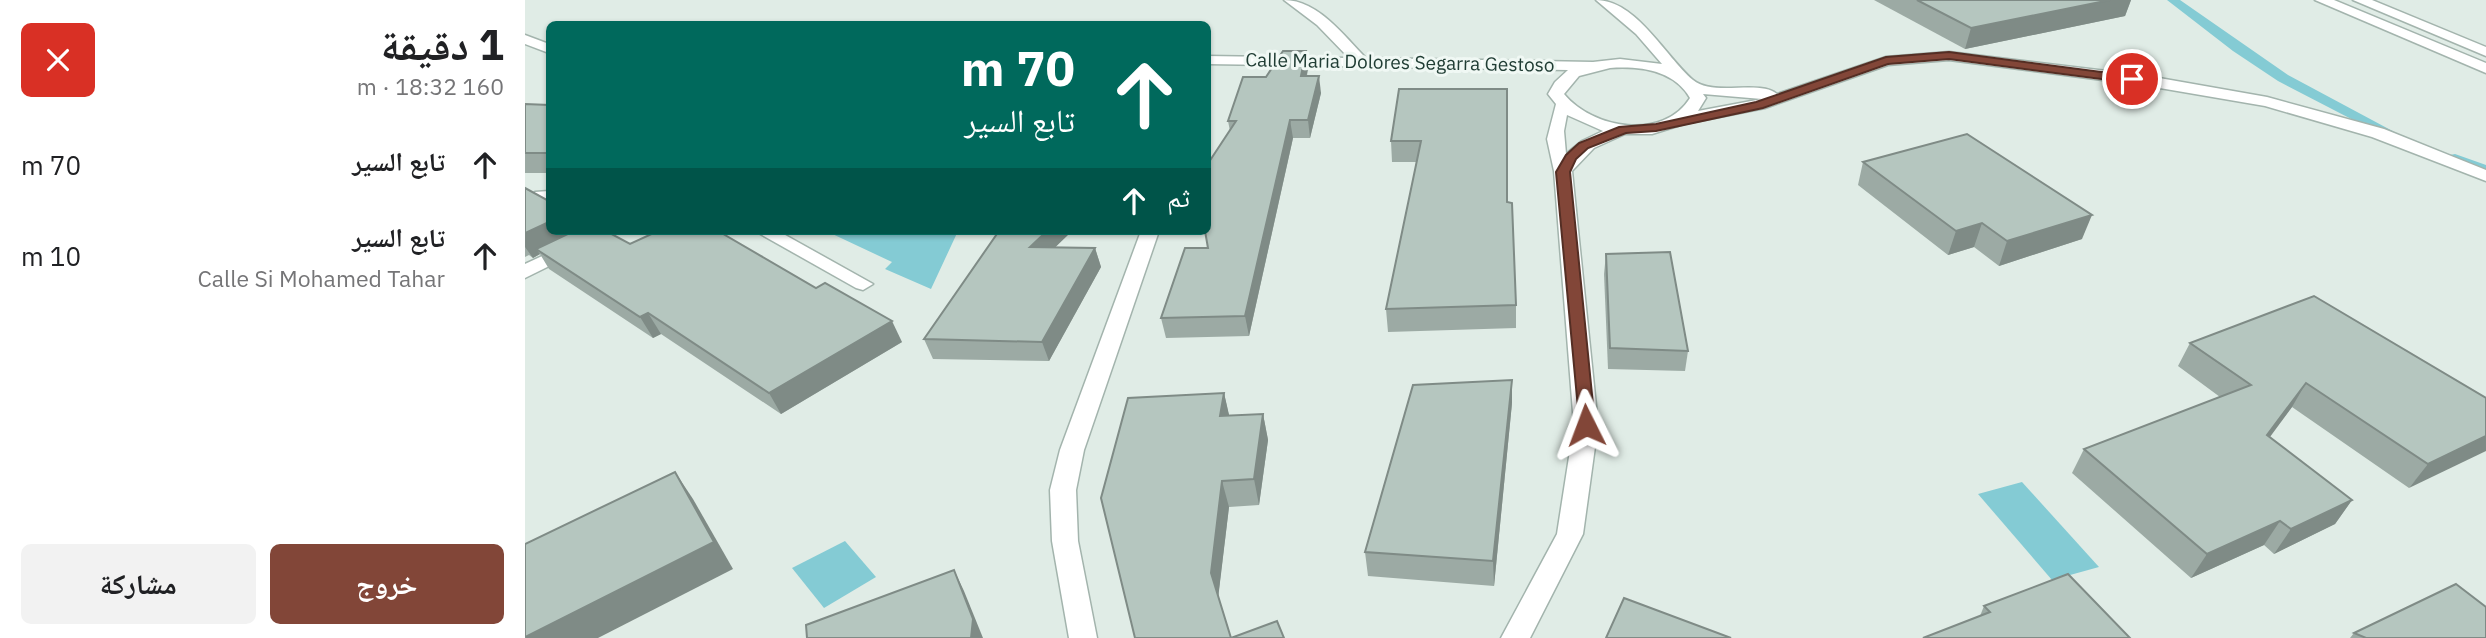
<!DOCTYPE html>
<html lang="ar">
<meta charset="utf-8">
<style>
body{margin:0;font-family:"IBM Plex Sans","Noto Naskh Arabic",sans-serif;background:#f2f2f2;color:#202124;direction:rtl;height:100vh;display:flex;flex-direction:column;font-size:26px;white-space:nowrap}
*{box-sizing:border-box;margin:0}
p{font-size:23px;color:#757577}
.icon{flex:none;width:38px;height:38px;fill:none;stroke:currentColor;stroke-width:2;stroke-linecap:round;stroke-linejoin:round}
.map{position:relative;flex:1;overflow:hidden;direction:ltr}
.details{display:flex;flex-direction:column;background:#fff;width:525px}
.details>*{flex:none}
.guide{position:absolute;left:21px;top:21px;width:665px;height:214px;border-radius:10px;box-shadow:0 2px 5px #0004;direction:rtl;background:#00695c;color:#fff;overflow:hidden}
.pin{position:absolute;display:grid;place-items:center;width:60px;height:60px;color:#fff;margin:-30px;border:4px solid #fff;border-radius:50%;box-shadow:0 2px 7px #0007}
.me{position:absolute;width:77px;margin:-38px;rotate:357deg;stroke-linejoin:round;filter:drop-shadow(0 0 5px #0008)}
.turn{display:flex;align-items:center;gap:24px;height:147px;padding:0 21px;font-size:32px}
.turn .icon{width:91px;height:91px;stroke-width:2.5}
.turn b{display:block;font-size:49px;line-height:60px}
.then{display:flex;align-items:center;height:66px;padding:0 21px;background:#0003;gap:14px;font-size:26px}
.round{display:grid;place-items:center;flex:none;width:74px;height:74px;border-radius:10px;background:#f2f2f2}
.overview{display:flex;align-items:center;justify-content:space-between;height:119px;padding:0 21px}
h1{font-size:42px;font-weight:700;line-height:52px}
.cta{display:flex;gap:14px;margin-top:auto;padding:14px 21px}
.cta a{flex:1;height:80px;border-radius:10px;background:#824638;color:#fff;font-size:28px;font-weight:700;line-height:80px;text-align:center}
.cta a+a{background:#f2f2f2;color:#202124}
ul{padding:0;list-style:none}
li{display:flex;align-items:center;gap:21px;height:91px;padding:0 21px}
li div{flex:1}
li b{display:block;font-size:26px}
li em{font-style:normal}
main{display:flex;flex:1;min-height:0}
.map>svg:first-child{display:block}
</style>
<main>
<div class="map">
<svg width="1961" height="638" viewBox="0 0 1961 638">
<rect width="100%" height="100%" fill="#e0ece6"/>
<g fill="#84cbd4">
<polygon points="301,231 433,231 406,289 360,269 367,262"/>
<polygon points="1497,482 1574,567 1527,580 1453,494"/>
<polygon points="320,541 351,577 299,608 267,568"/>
</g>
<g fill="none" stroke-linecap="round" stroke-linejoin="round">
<g fill="#84cbd4" fill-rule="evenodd">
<polygon points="1642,0 1655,0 1763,75 1875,135 1873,138 1863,138 1753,81 1708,51"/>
<polygon points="1930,154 1961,165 1961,174 1925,161 1925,155"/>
</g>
<g stroke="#a3b4ad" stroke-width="3">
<g id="street">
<path d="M759 0C793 0 819 36 841 58L1068 62 1095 59 1137 64 1111 34 1071 0C1111 0 1140 56 1168 80 1188 97 1235 79 1252 94L1361 57 1424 52 1623 76 1742 97 1859 129 1961 170V181L1847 137 1740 106 1623 86 1424 60 1363 65 1240 108 1159 124 1127 134H1100L1069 148 1047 171 1073 425 1058 534 1005 638H976L1032 534 1049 425 1029 171 1022 139 1031 104 1023 94 1030 82 1043 70 682 64V56L824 58 792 25ZM1085 68C1115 66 1149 70 1165 98 1138 141 1068 129 1039 94L1054 76ZM1178 94 1237 99 1173 111 1181 98ZM1042 115 1078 131 1057 141 1041 154 1039 131Z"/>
<polygon points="1790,0 1809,0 1961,63 1961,73"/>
<polygon points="1828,0 1847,0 1961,47 1961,56"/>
<polygon points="0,35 24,44 24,53 0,44"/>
<polygon points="24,191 24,201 10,200 7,196 10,192"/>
<polygon points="71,231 95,231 0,278 0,264"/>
<polygon points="230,231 253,231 348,284 338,290 331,288"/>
<polygon points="616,231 634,231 559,450 551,490 553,541 572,638 544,638 527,541 525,490 535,450"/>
</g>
</g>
<use href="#street" fill="#fff" fill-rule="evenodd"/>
</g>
<g fill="#9caaa4">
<polygon points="1349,0 1606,0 1600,16 1440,49"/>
<polygon points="781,51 783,68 782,76 796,93 785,138 768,138 724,336 641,338 636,318 683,248 705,131 703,121"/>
<polygon points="874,89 982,202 991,305 991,328 863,332 861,309 892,162 867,162 866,141"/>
<polygon points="0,104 24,105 24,173 0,173"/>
<polygon points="1338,162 1557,239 1474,266 1449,247 1423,255 1333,185"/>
<polygon points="0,188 24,231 105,244 377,342 256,414 136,334 128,338 24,269 15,254 8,258 4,255 0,257"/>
<polygon points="474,231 547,231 530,247 570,248 576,267 524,361 408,359 399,339"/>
<polygon points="1081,254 1163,351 1160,371 1083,369 1079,274"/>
<polygon points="1665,343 1961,398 1884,488 1767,407 1744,437 1827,500 1810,524 1749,554 1739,545 1666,578 1547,473 1559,449 1695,397 1653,366"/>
<polygon points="699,393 704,416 738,414 743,440 734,505 704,507 693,597 706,638 610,638"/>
<polygon points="987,403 969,586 843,576 840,552"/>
<polygon points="1459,606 1605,638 1455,616"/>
<polygon points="1829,633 1961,638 1825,638"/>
</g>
<g fill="#7f8b86">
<polygon points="1585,0 1606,0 1600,16 1440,49 1446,28"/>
<polygon points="781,51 783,68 778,94 776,76"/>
<polygon points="794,76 796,93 785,138 783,120"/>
<polygon points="765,120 768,138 724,336 720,316"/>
<polygon points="1567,215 1557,239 1474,266 1482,241"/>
<polygon points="24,222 24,231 59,231 11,249 15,254 8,258 0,247 0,233"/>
<polygon points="1457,223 1449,247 1423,255 1431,231"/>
<polygon points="522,231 547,231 511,266 505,247"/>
<polygon points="570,248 576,267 524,361 517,342"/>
<polygon points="123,313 136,334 128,338 115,317"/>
<polygon points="367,321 377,342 256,414 244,393"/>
<polygon points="987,380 987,403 969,586 968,561"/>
<polygon points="1781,383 1767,407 1728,460 1742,435"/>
<polygon points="699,393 705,419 695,416"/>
<polygon points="738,414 743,440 734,505 729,479"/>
<polygon points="1961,436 1961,451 1884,488 1903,464"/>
<polygon points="150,472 168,499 208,569 73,638 0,638"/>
<polygon points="697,481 704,507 693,599 686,573"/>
<polygon points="1827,500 1810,524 1749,554 1766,529"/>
<polygon points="1755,521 1739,545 1666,578 1682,554"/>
<polygon points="429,570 439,591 458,638 446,638"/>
</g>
<g fill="#b5c6bf" stroke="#7f8b86" stroke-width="2">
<polygon points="1392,0 1585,0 1446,28"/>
<polygon points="758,51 781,51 776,76 794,76 783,120 765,120 720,316 636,318 660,248 683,248 680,231 682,231 682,165 711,121 703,121 718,77 741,77"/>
<polygon points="874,89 982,89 982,202 987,203 991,305 861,309 896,141 866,141"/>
<polygon points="0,104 24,105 24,153 0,153"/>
<polygon points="1442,134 1567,215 1482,241 1457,223 1431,231 1338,162"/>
<polygon points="0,188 24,201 24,222 0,233"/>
<polygon points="49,231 81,231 105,244 133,231 193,231 291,288 300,283 367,321 244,393 123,313 115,317 11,249"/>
<polygon points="474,231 522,231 505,247 570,248 517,342 399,339"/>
<polygon points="1145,252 1163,351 1085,348 1081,254"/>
<polygon points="1789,296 1961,398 1961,436 1903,464 1781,383 1742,435 1827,500 1766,529 1755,521 1682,554 1559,449 1726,385 1665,343"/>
<polygon points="987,380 968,561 840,552 888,385"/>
<polygon points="699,393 695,416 738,414 729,479 697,481 686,573 706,638 752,621 759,638 610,638 576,498 603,398"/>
<polygon points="150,472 189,542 0,637 0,544"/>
<polygon points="429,570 448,619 446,638 282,638 281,625"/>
<polygon points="1543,574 1605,638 1398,638 1465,612 1459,606"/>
<polygon points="1931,584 1961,607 1961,638 1841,638 1829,633"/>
<polygon points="1099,598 1206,638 1081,638"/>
</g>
<polygon fill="#824638" stroke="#542e24" stroke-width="2" points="1424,52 1607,76 1613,79 1607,83 1424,59 1363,64 1238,108 1131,131 1101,133 1063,148 1051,159 1045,172 1070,425 1067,430 1055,430 1031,172 1041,155 1054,143 1094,127 1131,124 1231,102 1361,57"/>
<g text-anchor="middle" stroke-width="6" stroke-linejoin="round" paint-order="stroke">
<g font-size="19" fill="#203d34" stroke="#f0f8f4">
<text transform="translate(875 62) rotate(1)" y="7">Calle Maria Dolores Segarra Gestoso</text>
</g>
</g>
</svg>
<div class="pin" style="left:1607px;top:79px;background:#d93025"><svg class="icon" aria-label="arrive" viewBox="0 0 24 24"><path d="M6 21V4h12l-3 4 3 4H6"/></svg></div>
<svg class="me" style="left:1061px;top:425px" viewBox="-20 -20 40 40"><path d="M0-17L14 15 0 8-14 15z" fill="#824638" stroke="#fff" stroke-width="4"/></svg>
<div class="guide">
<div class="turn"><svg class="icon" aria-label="ahead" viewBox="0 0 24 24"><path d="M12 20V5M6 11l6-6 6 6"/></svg><div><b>70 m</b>تابع السير</div></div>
<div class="then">ثم<svg class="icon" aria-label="ahead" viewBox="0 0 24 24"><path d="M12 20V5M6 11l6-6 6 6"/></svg></div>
</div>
</div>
<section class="details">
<div class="overview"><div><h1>1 دقيقة</h1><p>160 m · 18:32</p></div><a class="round" style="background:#d93025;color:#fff"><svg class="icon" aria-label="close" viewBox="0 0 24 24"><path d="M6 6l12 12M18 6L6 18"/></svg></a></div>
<ul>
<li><svg class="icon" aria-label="ahead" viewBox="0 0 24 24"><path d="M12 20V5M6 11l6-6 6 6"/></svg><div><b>تابع السير</b></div><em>70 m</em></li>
<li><svg class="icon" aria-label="ahead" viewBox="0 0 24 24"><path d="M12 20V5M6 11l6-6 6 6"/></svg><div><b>تابع السير</b><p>Calle Si Mohamed Tahar</p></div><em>10 m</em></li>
</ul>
<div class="cta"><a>خروج</a><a>مشاركة</a></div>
</section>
</main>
